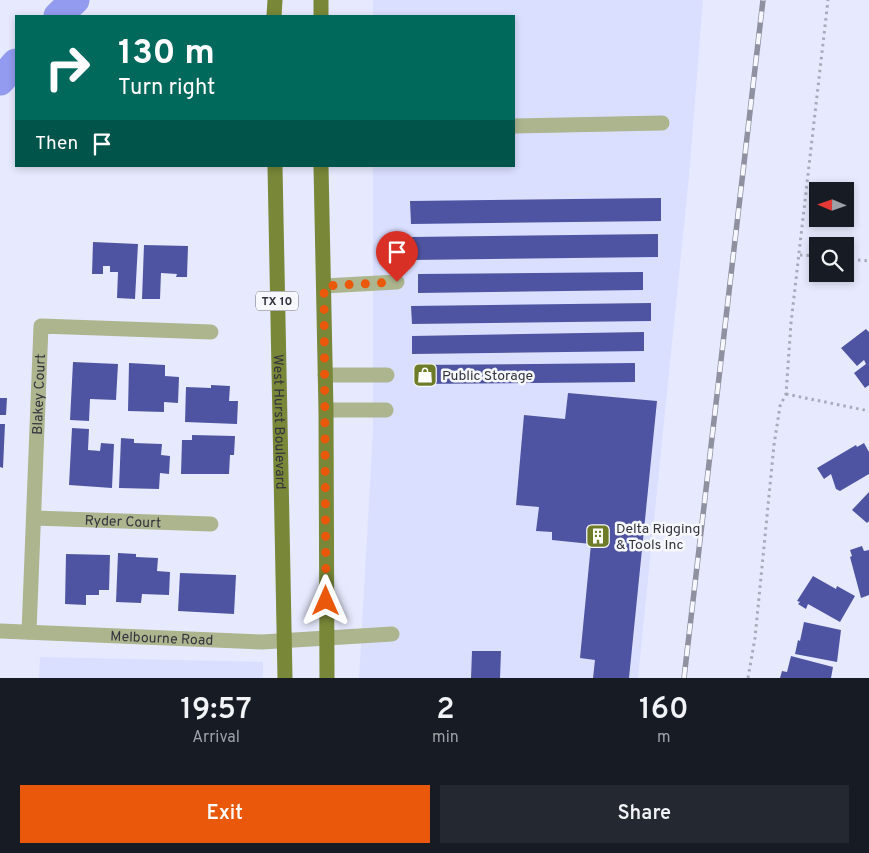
<!DOCTYPE html>
<style>
body{margin:0;font-family:Overpass,sans-serif;background:#242831;color:#f1f3f6;height:100vh;display:flex;flex-direction:column;font-size:19px;white-space:nowrap}
*{box-sizing:border-box;margin:0}
p{font-size:16px;color:#9ea1a6}
.icon{flex:none;width:28px;height:28px;fill:none;stroke:currentColor;stroke-width:2;stroke-linecap:round;stroke-linejoin:round}
.map{position:relative;height:678px;overflow:hidden}
.details{display:flex;flex-direction:column;background:#171b24;flex:1}
.details>*{flex:none}
.banner{position:absolute;left:15px;top:15px;width:500px;height:152px;border-radius:0px;box-shadow:0 2px 8px #0003;background:#00695c;color:#fff;overflow:hidden}
.needle{width:32px;rotate:272deg}
.tools{position:absolute;left:809px;top:182px;display:grid;gap:10px}
.tools a{display:grid;place-items:center;width:45px;height:45px;border-radius:0px;background:#171b24;box-shadow:0 2px 8px #0003;font-size:25px}
.pin{position:absolute;display:grid;place-items:center;width:42px;height:42px;color:#fff;margin:-51px -21px;border-radius:50% 50% 50% 0;rotate:-45deg;box-shadow:0 0 5px #0007}
.pin .icon{rotate:45deg}
.me{position:absolute;width:55px;margin:-28px;rotate:0deg;stroke-linejoin:round;filter:drop-shadow(0 0 4px #0008)}
.turn{display:flex;align-items:center;gap:18px;height:105px;padding:0 20px;font-size:22px}
.turn .icon{width:65px;height:65px;stroke-width:2.5}
.turn b{display:block;font-size:35px;line-height:42px}
.then{display:flex;align-items:center;height:48px;padding:0 20px;background:#0003;gap:10px;font-size:19px}
.eta{display:flex;justify-content:space-evenly;align-items:center;height:85px;text-align:center}
.eta b{font-size:30px;font-weight:600;line-height:35px}
.primary-button{display:flex;gap:10px;margin-top:auto;padding:10px 20px}
.primary-button a{flex:1;height:58px;border-radius:0px;background:#ea580c;color:#fff;font-size:20px;font-weight:600;line-height:58px;text-align:center}
.primary-button a+a{background:#242831;color:#f1f3f6}
.map>svg:first-child{display:block}
</style>
<div class="map">
<svg width="869" height="678" viewBox="0 0 869 678">
<rect width="100%" height="100%" fill="#e7eafe"/>
<g fill="#dadfff">
<polygon points="373,0 703,0 689,176 638,678 359,678 373,431 373,166 514,166 514,16 373,16"/>
<polygon points="40,657 263,662 263,678 39,678"/>
</g>
<g fill="none" stroke-linecap="round" stroke-linejoin="round">
<g stroke="#929bf0" stroke-width="29">
<polyline points="58,16 75,0"/>
<polyline points="0,81 16,63"/>
</g>
</g>
<g fill="#4f54a2">
<polygon points="661,198 661,221 411,224 410,201"/>
<polygon points="658,234 658,257 411,260 411,237"/>
<polygon points="93,242 138,244 135,299 117,298 118,272 110,272 110,266 103,266 103,274 92,274"/>
<polygon points="144,245 188,246 187,277 176,277 177,274 161,273 160,299 142,299"/>
<polygon points="643,272 643,290 418,293 418,274"/>
<polygon points="651,303 651,321 412,324 411,306"/>
<polygon points="866,329 869,332 869,385 865,388 854,373 866,364 864,360 857,366 841,348"/>
<polygon points="644,332 644,351 412,354 412,336"/>
<polygon points="73,362 118,364 116,400 90,399 89,421 70,420"/>
<polygon points="129,363 165,365 165,376 179,377 178,403 164,402 164,412 128,411"/>
<polygon points="635,363 635,382 414,384 414,365"/>
<polygon points="211,385 230,386 229,401 238,401 237,424 185,422 186,387 211,388"/>
<polygon points="568,393 657,401 629,678 593,678 595,660 580,658 591,544 552,540 552,532 536,531 539,507 516,505 524,415 565,419"/>
<polygon points="0,398 7,398 6,415 0,415"/>
<polygon points="0,424 5,424 3,468 0,467"/>
<polygon points="72,428 89,429 88,450 100,451 101,443 114,444 112,488 69,485"/>
<polygon points="192,435 235,436 234,455 230,455 229,474 181,474 182,440 192,440"/>
<polygon points="121,438 134,439 134,443 162,444 161,455 170,456 169,474 160,473 159,489 119,488"/>
<polygon points="864,443 869,452 869,474 840,491 836,489 831,474 824,479 817,468 856,445 857,447"/>
<polygon points="869,492 869,521 867,523 852,510"/>
<polygon points="862,546 864,551 869,550 869,595 861,598 850,557 852,556 850,550"/>
<polygon points="118,553 136,554 136,557 158,558 157,571 170,572 169,595 142,594 141,603 116,602"/>
<polygon points="66,554 110,555 109,590 99,590 99,595 86,595 86,605 65,604"/>
<polygon points="180,573 236,575 234,614 178,611"/>
<polygon points="813,576 836,589 837,586 855,596 840,622 808,604 806,609 798,604 800,602 797,601"/>
<polygon points="804,622 841,630 837,662 795,654 798,640 800,641"/>
<polygon points="472,651 501,651 500,678 471,678"/>
<polygon points="791,656 833,667 831,678 780,678 782,671 787,672"/>
</g>
<g fill="none" stroke-linecap="round" stroke-linejoin="round">
<g stroke="#a8aaba" stroke-width="3" stroke-dasharray="2.5 4" stroke-linecap="butt">
<polyline points="800,255 818,256"/>
<polyline points="845,259 869,261"/>
<polyline points="786,394 869,411"/>
<polyline points="748,678 755,638 774,445 780,406 786,394 791,323 828,0"/>
</g>
<g stroke="#acb58e" stroke-width="15">
<polyline points="514,126 662,123"/>
<polyline points="324,286 397,282"/>
<polyline points="325,375 387,375"/>
<polyline points="326,410 386,410"/>
<path id="s1" d="M34 518 211 524"/>
<path id="s2" d="M0 631 262 642 392 634"/>
<path id="s3" d="M29 632 41 326 211 332"/>
</g>
<g stroke="#788738" stroke-width="15">
<polyline points="274,16 275,0"/>
<polyline points="321,16 321,0"/>
<path id="s4" d="M275 166 285 678"/>
<polyline points="321,166 326,410 327,678"/>
</g>
<g stroke="#8f91a0" stroke-width="5.5">
<polyline id="rail" points="684,678 763,0"/>
</g>
<use href="#rail" stroke="#f7f8fd" stroke-width="4" stroke-dasharray="11" stroke-linecap="butt"/>
</g>
<g fill="none" stroke-linecap="round" stroke-linejoin="round">
<polyline stroke="#ea580c" stroke-width="9" stroke-dasharray="0 16.2" points="326,601 324,286 397,282"/>
</g>
<defs>
<g id="shop-square" transform="scale(1.25)"><rect x="-9" y="-9" width="18" height="18" rx="4" fill="#6e7c2a" stroke="#f7f8fd"/><path d="M-5-2.5h2.3a2.7 3.5 0 0 1 5.4 0H5L5.5 6h-11ZM-1.5-2.5h3a1.5 2.3 0 0 0-3 0Z" fill="#fff"/></g>
<g id="building-square" transform="scale(1.25)"><rect x="-9" y="-9" width="18" height="18" rx="4" fill="#6e7c2a" stroke="#f7f8fd"/><path d="M-4-6H4V6H1V3H-1V6H-4ZM-2.5-4.3h1.7v1.8h-1.7ZM.8-4.3h1.7v1.8H.8ZM-2.5-1h1.7V.8h-1.7ZM.8-1h1.7V.8H.8Z" fill="#fff"/></g>
</defs>
<g fill-rule="evenodd">
<use href="#shop-square" x="425" y="375"/>
<use href="#building-square" x="598" y="536"/>
</g>
<g text-anchor="middle" stroke-width="5" stroke-linejoin="round" paint-order="stroke">
<rect fill="#f7f8fd" stroke="#6d6e77" stroke-width="1" x="256" y="291.5" width="42" height="19" rx="4"/>
<g font-size="12" font-weight="bold" fill="#32333d">
<text x="277" y="305">TX 10</text>
</g>
<g font-size="14" fill="#32333d" stroke="#f7f8fd" text-anchor="start">
<text x="442" y="380">Public Storage</text>
<text x="616" y="533">Delta Rigging<tspan x="616" dy="16">&amp; Tools Inc</tspan></text>
</g>
<g font-size="14" fill="#32333d" stroke="#f7f8fd">
<text dy="5" stroke="none"><textPath href="#s3" startOffset="238">Blakey Court</textPath></text>
<text dy="5" stroke="none"><textPath href="#s4" startOffset="256">West Hurst Boulevard</textPath></text>
<text dy="5" stroke="none"><textPath href="#s1" startOffset="89">Ryder Court</textPath></text>
<text dy="5" stroke="none"><textPath href="#s2" startOffset="162">Melbourne Road</textPath></text>
</g>
</g>
</svg>
<div class="tools">
<a><svg class="needle" viewBox="-14 -14 28 28"><path d="M0-13l5 13h-10z" fill="#e53935"/><path d="M0 13l5-13h-10z" fill="#9ea1a6"/></svg></a>
<a><svg class="icon" aria-label="search" viewBox="0 0 24 24"><circle cx="10" cy="10" r="6"/><path d="M15 15l6 6"/></svg></a>
</div>
<div class="pin" style="left:397px;top:282px;background:#d93025"><svg class="icon" aria-label="arrive" viewBox="0 0 24 24"><path d="M6 21V4h12l-3 4 3 4H6"/></svg></div>
<svg class="me" style="left:326px;top:601px" viewBox="-20 -20 40 40"><path d="M0-17L14 15 0 8-14 15z" fill="#ea580c" stroke="#fff" stroke-width="4"/></svg>
<div class="banner">
<div class="turn"><svg class="icon" aria-label="right" viewBox="0 0 24 24"><path d="M7 20v-9h11M14 6l5 5-5 5"/></svg><div><b>130 m</b>Turn right</div></div>
<div class="then">Then<svg class="icon" aria-label="arrive" viewBox="0 0 24 24"><path d="M6 21V4h12l-3 4 3 4H6"/></svg></div>
</div>
</div>
<section class="details">
<div class="eta">
<div><b>19:57</b><p>Arrival</p></div>
<div><b>2</b><p>min</p></div>
<div><b>160</b><p>m</p></div>
</div>
<div class="primary-button"><a>Exit</a><a>Share</a></div>
</section>
